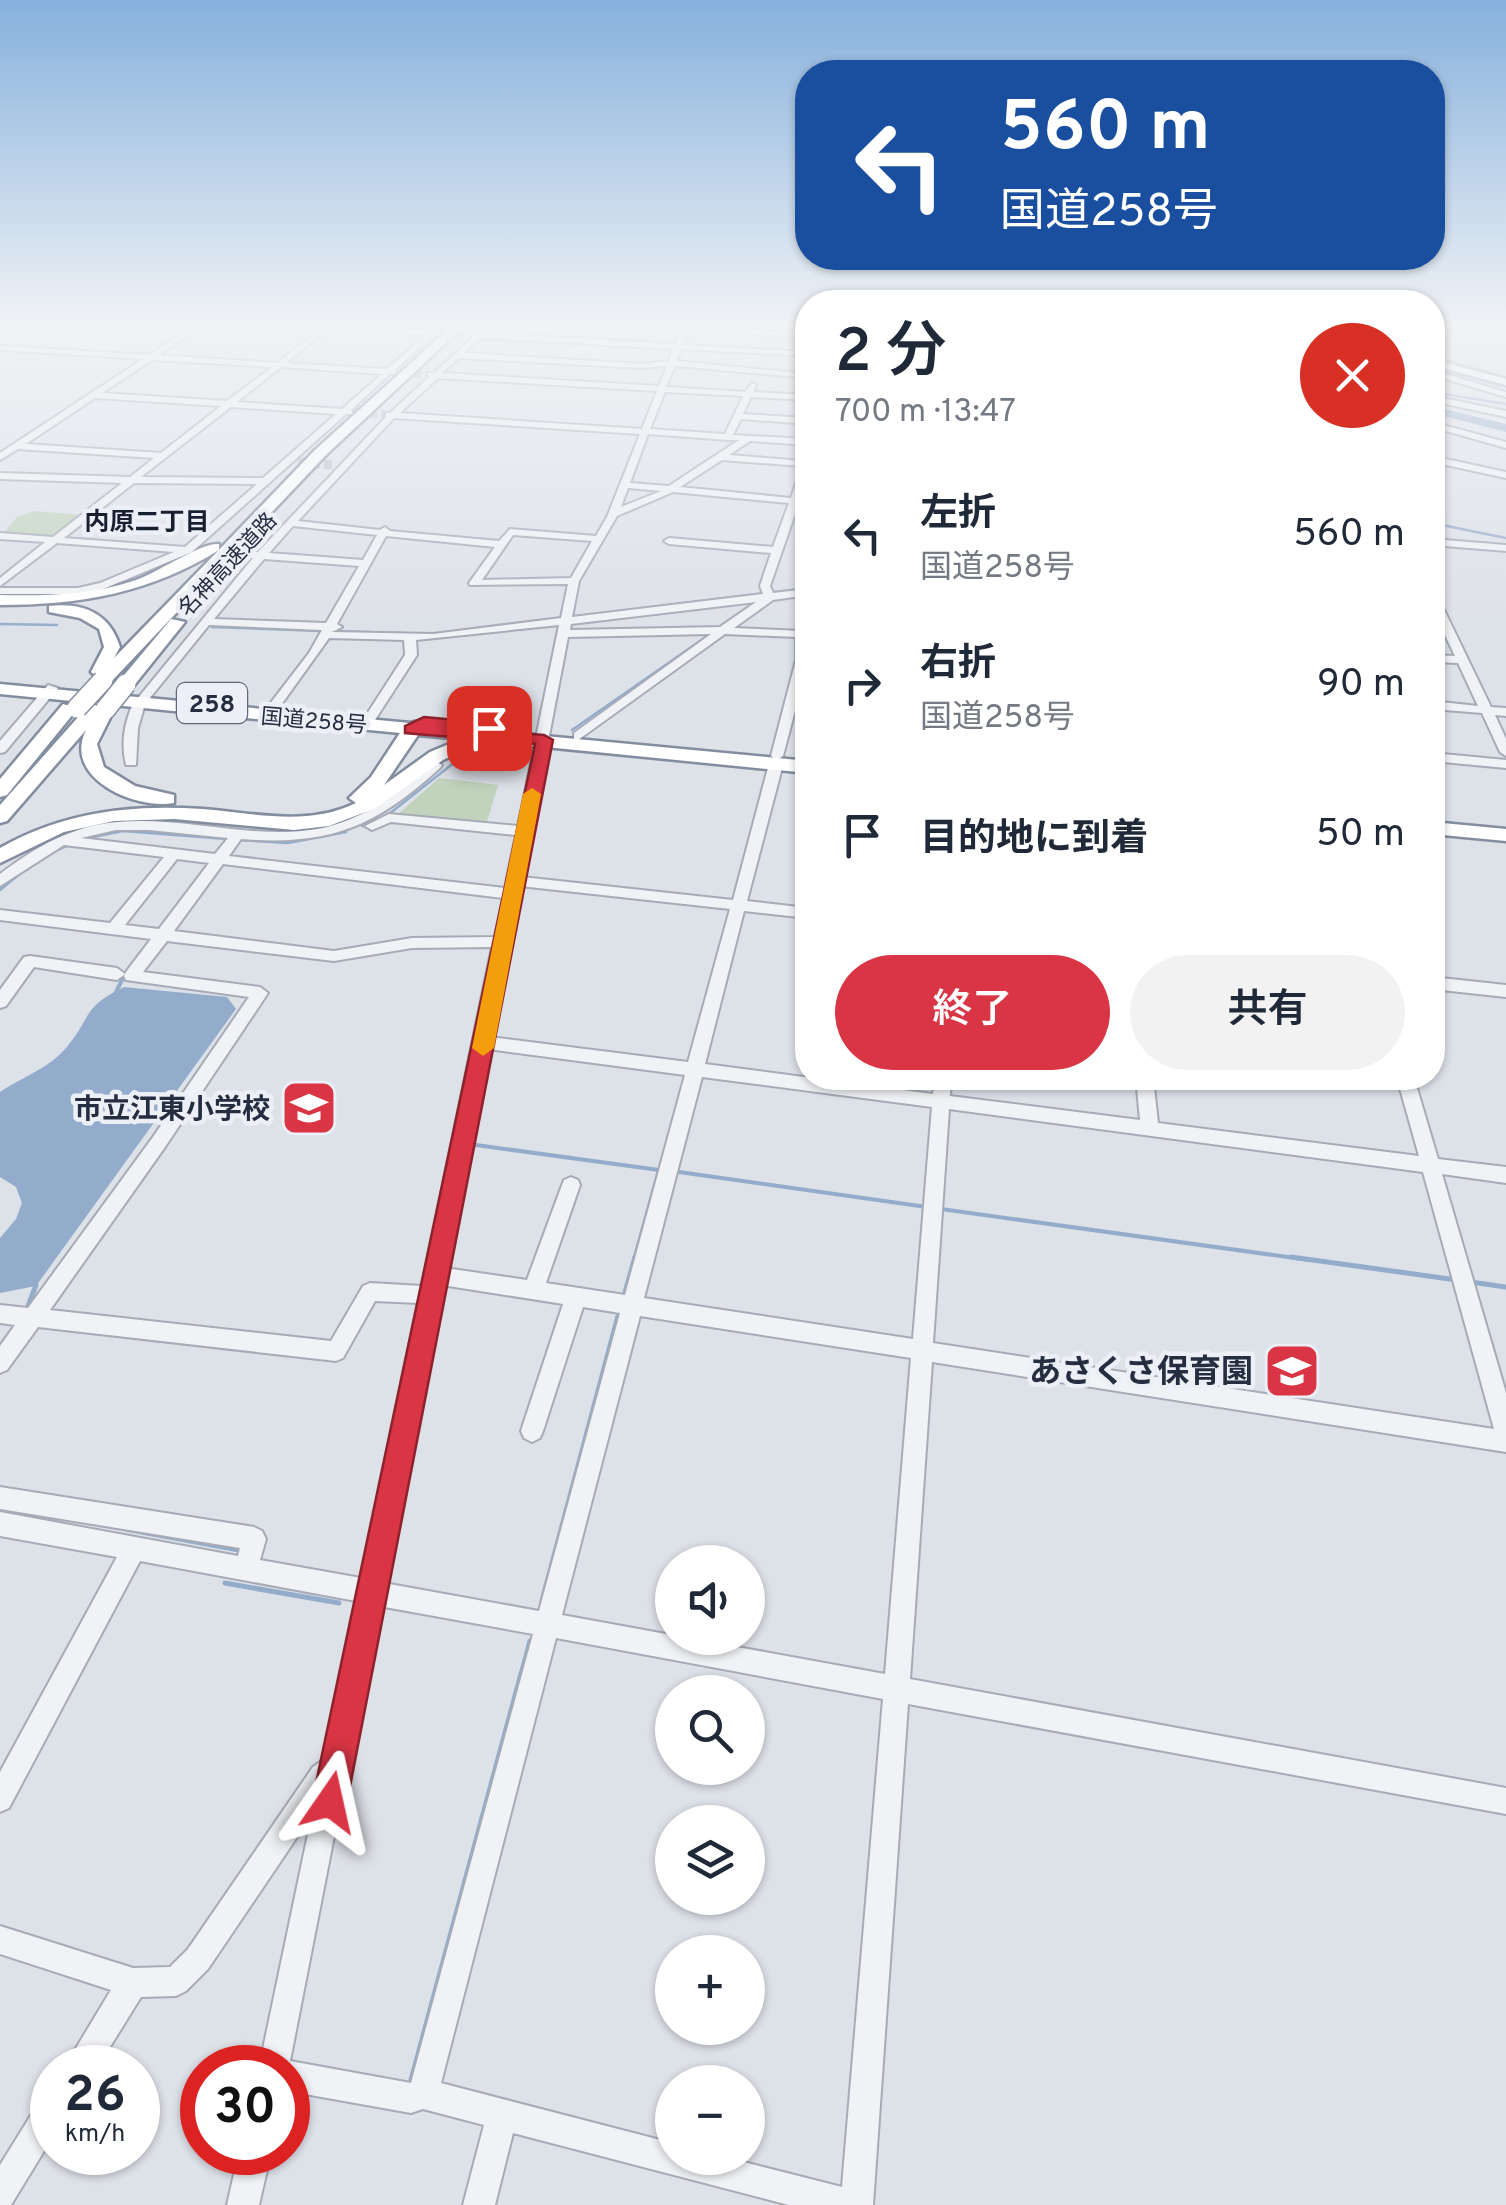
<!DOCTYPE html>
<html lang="ja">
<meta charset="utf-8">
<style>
body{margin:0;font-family:Overpass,"Noto Sans JP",sans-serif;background:#f2f2f3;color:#1f2937;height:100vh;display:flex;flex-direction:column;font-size:38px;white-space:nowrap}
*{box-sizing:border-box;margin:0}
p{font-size:32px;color:#747a83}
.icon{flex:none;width:55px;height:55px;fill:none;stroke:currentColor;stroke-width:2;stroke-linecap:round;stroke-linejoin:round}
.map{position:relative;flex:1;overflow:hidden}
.sheet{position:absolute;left:795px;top:290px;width:650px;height:800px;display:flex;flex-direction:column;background:#fff;border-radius:40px;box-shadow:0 2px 8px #0004}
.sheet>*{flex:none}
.hud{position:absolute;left:795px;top:60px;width:650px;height:210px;border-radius:40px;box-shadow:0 2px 8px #0004;background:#1a4fa0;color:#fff;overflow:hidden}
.fabs{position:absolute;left:655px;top:1545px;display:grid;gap:20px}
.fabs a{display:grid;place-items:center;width:110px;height:110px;border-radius:50%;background:#fff;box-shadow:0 2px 8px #0004;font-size:50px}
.speed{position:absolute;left:30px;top:2045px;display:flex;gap:20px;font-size:50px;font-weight:700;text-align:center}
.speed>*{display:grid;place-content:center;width:130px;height:130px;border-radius:50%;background:#fff;box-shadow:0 2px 8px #0004;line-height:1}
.speed small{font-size:25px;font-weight:400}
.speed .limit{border:15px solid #d22;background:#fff;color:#111}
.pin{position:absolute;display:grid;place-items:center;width:85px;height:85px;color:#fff;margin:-42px;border-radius:20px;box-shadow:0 5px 15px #0006}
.me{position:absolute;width:110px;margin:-55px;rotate:11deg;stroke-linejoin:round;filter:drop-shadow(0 0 8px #0008)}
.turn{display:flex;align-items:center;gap:35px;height:210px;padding:0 40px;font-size:45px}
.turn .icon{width:130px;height:130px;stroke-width:2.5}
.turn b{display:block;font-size:70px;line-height:85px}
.round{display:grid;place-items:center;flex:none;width:105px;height:105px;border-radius:52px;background:#f2f2f3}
.summary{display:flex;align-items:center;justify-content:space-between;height:170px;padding:0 40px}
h1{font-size:60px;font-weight:600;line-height:75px}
.primary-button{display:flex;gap:20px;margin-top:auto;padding:20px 40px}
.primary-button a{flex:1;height:115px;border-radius:60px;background:#da3544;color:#fff;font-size:40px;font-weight:600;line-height:115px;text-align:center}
.primary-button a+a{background:#f2f2f3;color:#1f2937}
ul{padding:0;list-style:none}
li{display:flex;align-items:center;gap:30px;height:150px;padding:0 40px}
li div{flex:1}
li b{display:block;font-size:38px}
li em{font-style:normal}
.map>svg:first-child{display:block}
</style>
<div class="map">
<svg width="1506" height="2205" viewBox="0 0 1506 2205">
<rect width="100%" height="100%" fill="#dde1e8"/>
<g fill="#c1d3bd">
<polygon points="35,511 81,515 50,538 3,534 17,517"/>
<polygon points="439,778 498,785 486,825 396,816"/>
</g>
<path fill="#94accc" d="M124 987 227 997 236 1009 36 1286 0 1293V1238L16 1219 22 1203 16 1187 0 1177V1092C22 1077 48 1069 66 1048 93 1016 81 1008 124 987Z"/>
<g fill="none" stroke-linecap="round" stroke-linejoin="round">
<g stroke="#94accc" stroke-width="2.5">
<polyline points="1432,392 1506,404"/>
<polyline points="1432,523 1506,538"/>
<polyline points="0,624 57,625"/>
<polyline points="212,627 322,631"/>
<polyline points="332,631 432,634 808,588"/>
<polyline points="572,730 713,632"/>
<polyline points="389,814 460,758 528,747"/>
<polyline points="362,826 381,818"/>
<polyline points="83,839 123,831 227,839 225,843"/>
<polyline points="237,840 288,843 346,832"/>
<polyline points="50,853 69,845"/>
<polyline points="0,890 22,872"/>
</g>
<g stroke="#94accc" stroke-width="4">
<polyline points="114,996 125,974"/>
<polyline points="476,1145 659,1170 634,1260"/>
<polyline points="679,1172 927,1207"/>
<polyline points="941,1209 1309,1260"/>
</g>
<g stroke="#94accc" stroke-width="5">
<polyline points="1291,1257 1457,1280"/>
<polyline points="1471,1282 1506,1287"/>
<polyline points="624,1296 635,1257"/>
<polyline points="27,1309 36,1285"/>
<polyline points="126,1529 239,1550"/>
<polyline points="225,1583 339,1603"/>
<polyline points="542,1601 618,1316"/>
<polyline points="521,1675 530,1641"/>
</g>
<polyline stroke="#94accc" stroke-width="6" points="411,2082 522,1672"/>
<polygon fill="#94accc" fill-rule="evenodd" points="1432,406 1506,424 1506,432 1432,413"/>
<g stroke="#b8bdc6" stroke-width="9" stroke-dasharray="9 4" stroke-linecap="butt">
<polyline points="443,334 466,335"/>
<polyline points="399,373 424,374"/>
<polyline points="355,412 384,414"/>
<polyline points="298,462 332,465"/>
</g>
<g stroke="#a6abb6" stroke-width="4">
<g id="minor">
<path d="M193 326H201L159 355 277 363 321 329 305 326 431 330 435 326H443L439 331 441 335H434L395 370 396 374H390L351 410 353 414H346L192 552 103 589 78 594H0V588H78L100 583 174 552 57 543 0 586V578L45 542 0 539V533L53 537 122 483 0 479V473L130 477 154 458 18 449 0 460V453L143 359 0 350V346L149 355ZM329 329 426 335 387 369 286 363ZM152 360 272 367 227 401 102 393ZM281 367 382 374 342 409 237 402ZM95 398 221 406 161 453 26 444ZM231 407 336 414 263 478 141 477ZM134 483 257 484 185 547 64 538Z"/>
<path d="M484 326H492L485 333 675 344 681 330 654 326 808 333V337L688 330 683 345 808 352V356L681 349 676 361 808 374V378L675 366 666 387 745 392 752 383 756 385 753 392 808 395V400L751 397 743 414 808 418V424L741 419 733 435 808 439V445L750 441 729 455 803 461 808 458V476L770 586 773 593 808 589V595L773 600 734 628 802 631 808 634V661L783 756 777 760 771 756 796 660V637L725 634 578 740 574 739V733L711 634 568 637 522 877 733 900 769 764 776 760 781 761 783 764 747 901 808 908V918L744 911 705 1064 933 1094 935 1078H951L950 1096 1140 1120 1136 1078H1153L1158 1123 1419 1156 1397 1078H1414L1438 1159 1506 1167V1183L1442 1174 1506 1393V1452L932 1362 910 1679 1506 1788V1814L908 1704 873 2205H789L513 2133 495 2205H463L484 2125 423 2109 411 2113 288 2091V2068H259L312 1815 208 1969 186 1991 176 1996 141 1997 97 2068H64L111 1990 0 1954V1926L133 1968 170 1967 188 1949 313 1767 323 1760 356 1601 140 1561 9 1808 0 1812V1772L117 1557 0 1536V1512L238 1556 240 1548 0 1509V1487L254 1527 262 1531 266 1539 260 1560 361 1578 418 1303 375 1301 343 1358 336 1361 38 1327 7 1370 0 1373V1346L15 1325 0 1323V1305L28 1308 153 1137 249 997 126 980 124 976 126 972 151 939 0 920V910L110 923 164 857 64 845 0 886V874C35 847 74 825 118 822 184 816 250 840 317 829 347 824 376 808 400 790 412 781 421 767 435 761L442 765 440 768C375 827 330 846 241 839L229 856 505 888 516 835 391 822 372 830 365 826 389 814 518 826 559 625 416 640 417 655 375 720 371 721 365 717 405 655 404 640 329 638 276 712 272 713 266 709 309 653 322 630 209 625 145 704 138 728 136 765H126C121 745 124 723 133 704L253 558 240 556V552H258L386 417V413H390L429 377 427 373H434L473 337 471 333H477ZM481 338 673 349 669 361 642 364 464 353ZM459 358 642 368 667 366 659 386 442 373ZM438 378 657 391 642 429 400 413ZM665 392 743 396 725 434 650 429ZM394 418 640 434 607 517 596 536 510 529 499 541 390 531 385 527 380 530 298 521ZM648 434 728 440H739L669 486 630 483ZM722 460 802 466 791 498 680 487ZM628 488 661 491 621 507ZM673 492 789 503 773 547 669 538 664 541 669 544 771 553 760 586 763 594 572 617 579 581 617 516ZM293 526 377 535 363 560 269 553ZM513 535 592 541 571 578 482 580ZM386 536 495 547 469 583 470 585 568 584 561 618 433 634 332 632 342 627 337 624ZM264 559 359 566 326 623 214 619ZM756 602 720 627 570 630 571 624ZM116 830H149L228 838 215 854 81 838ZM177 859 209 863 159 929 125 925ZM223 864 503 898 495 937 412 938 334 951 174 931ZM520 886 730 909 688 1062 490 1037ZM167 941 334 961 412 948 492 947 422 1286 370 1283 363 1286 331 1341 50 1310 165 1147 268 993 260 987 143 972ZM488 1049 685 1075 625 1295 546 1283 580 1185 578 1180 571 1177 564 1180 562 1185 527 1280 445 1268ZM702 1077 932 1107 913 1339 644 1298ZM949 1109 1423 1172 1494 1429 933 1343ZM442 1285 563 1304 521 1431 524 1438 532 1442 540 1438 543 1431 583 1307 620 1313 539 1611 384 1583ZM640 1316 911 1358 885 1674 562 1615ZM379 1606 533 1634 411 2083 290 2061 346 1775 351 1765 349 1760ZM556 1638 883 1699 842 2187 728 2158H672V2143L441 2083Z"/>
<polygon points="1432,370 1506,392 1506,397 1432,375"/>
<polygon points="1432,396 1506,411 1506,417 1432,401"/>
<polygon points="1432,422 1506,442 1506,448 1432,427"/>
<polygon points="1432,456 1506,472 1506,478 1432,462"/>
<polygon points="1432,539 1506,545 1506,551 1432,545"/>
<polygon points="1432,592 1437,595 1491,707 1506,708 1506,716 1495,715 1506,739 1506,756 1500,752 1482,713 1432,709 1432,701 1478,706 1458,663 1432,662 1432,655 1455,656 1432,608"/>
<polygon points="48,685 58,688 5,752 0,753 0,741"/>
<polygon points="1432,753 1506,760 1506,768 1432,761"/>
<polygon points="30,956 117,968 125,974 117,980 34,967 6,1006 0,1008 0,990 24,957"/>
<polygon points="1432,977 1506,985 1506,997 1432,989"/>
<polygon points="52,2095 52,2138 11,2205 0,2205 0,2165 41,2099"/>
<polygon points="239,2152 271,2152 259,2205 227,2205"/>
</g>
</g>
<g stroke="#9ba4b5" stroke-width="6">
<polygon id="major" points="1432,359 1506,379 1506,385 1432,365"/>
</g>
<g stroke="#838da0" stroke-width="5">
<g id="highway">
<path d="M452 326H464L325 456 109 684H97V677L91 672 104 647 99 629 80 618 49 612V606C84 602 110 614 120 647L114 658 219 550C150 593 80 605 0 605V595C45 596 90 595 133 581 156 574 201 542 219 544V550L315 450Z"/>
<polygon points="171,619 185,622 132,688 120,688 120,680"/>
<path d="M0 684 410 723 428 719 430 725 808 761V773L484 741 443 760 376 808 329 826 294 830 174 819 114 821 64 832 0 863V848C63 812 131 804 203 809 255 813 307 827 356 803L349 798 371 777 400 733 0 694ZM418 735 461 739 430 752 384 785Z"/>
<polygon points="63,704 78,708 7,795 0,797 0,779"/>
<path d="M94 705 114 710 97 744 104 767 135 786 174 795V803C135 810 62 778 86 730L7 821 0 823V805L88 706Z"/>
<polygon points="1432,822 1506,829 1506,841 1432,834"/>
</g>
</g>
<use href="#minor" fill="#f0f2f6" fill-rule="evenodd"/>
<use href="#major" fill="#fff" fill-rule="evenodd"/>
<use href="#highway" fill="#fff" fill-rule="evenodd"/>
<g stroke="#838da0" stroke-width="22" stroke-linecap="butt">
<g id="highway-bridge">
<polyline points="77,708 103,680"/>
<polyline points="105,710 126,684"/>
</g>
</g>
<use href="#highway-bridge" stroke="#fff" stroke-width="19"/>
</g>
<linearGradient id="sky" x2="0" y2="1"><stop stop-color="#86b1dd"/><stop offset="0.51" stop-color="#f0f2f5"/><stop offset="1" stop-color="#f0f2f5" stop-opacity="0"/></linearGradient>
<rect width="1506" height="635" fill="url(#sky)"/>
<polygon fill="#da3544" stroke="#8e222c" stroke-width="2.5" points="424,717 489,723 495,724 495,731 544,735 553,740 347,1802 342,1815 330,1820 317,1815 312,1802 535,744 405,733 405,726"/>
<polygon fill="#f59e0b" points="532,788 541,794 494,1048 483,1056 472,1048 523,794"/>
<defs>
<g id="school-square" transform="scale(2.875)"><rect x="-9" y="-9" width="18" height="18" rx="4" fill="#da3544" stroke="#ecf0f6"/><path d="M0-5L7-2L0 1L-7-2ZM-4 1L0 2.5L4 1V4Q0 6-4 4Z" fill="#fff"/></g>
</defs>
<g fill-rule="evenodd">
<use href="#school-square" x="309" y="1108"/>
<use href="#school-square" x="1292" y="1371"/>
</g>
<g text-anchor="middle" stroke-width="9" stroke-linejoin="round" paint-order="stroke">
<g font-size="22" fill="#252d40" stroke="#ecf0f6">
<text transform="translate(227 564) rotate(-47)" y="8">名神高速道路</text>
<text transform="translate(314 720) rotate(5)" y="8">国道258号</text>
</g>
<g font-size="25" font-weight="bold" fill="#171f31" stroke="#ecf0f6">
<text x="147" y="530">内原二丁目</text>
</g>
<rect fill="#ecf0f6" stroke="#616877" stroke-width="2.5" x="177" y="683" width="70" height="40" rx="8"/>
<g font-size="25" font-weight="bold" fill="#252d40">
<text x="212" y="712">258</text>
</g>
<g font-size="28" font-weight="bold" fill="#252d40" stroke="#ecf0f6" text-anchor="end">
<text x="270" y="1118">市立江東小学校</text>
</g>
<g font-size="32" font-weight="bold" fill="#252d40" stroke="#ecf0f6" text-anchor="end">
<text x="1253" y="1382">あさくさ保育園</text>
</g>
</g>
</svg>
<div class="fabs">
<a><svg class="icon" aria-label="sound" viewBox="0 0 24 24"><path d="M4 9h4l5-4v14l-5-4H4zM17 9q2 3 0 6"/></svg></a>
<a><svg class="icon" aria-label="search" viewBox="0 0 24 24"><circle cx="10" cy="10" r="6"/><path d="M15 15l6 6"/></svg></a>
<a><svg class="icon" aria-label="layers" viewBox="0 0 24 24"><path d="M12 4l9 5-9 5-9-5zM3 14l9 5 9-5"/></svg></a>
<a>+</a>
<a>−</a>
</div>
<div class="speed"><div>26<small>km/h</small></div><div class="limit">30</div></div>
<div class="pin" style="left:489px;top:728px;background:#d93025"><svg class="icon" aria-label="arrive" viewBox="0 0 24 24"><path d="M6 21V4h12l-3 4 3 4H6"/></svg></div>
<svg class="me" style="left:330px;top:1802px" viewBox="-20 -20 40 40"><path d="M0-17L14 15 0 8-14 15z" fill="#da3544" stroke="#fff" stroke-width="4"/></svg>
<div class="hud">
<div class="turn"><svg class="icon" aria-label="left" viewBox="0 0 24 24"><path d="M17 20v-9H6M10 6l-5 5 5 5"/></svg><div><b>560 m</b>国道258号</div></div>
</div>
<section class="sheet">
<div class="summary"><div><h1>2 分</h1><p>700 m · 13:47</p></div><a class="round" style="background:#d93025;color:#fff"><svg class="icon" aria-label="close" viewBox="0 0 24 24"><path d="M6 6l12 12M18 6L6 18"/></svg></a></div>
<ul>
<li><svg class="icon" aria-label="left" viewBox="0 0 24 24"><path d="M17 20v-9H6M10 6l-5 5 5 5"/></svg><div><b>左折</b><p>国道258号</p></div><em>560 m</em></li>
<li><svg class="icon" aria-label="right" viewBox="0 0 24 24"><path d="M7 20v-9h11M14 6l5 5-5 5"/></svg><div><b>右折</b><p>国道258号</p></div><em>90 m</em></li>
<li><svg class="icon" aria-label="arrive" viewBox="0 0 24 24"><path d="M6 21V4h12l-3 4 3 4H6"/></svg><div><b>目的地に到着</b></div><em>50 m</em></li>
</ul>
<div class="primary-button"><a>終了</a><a>共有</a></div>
</section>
</div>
